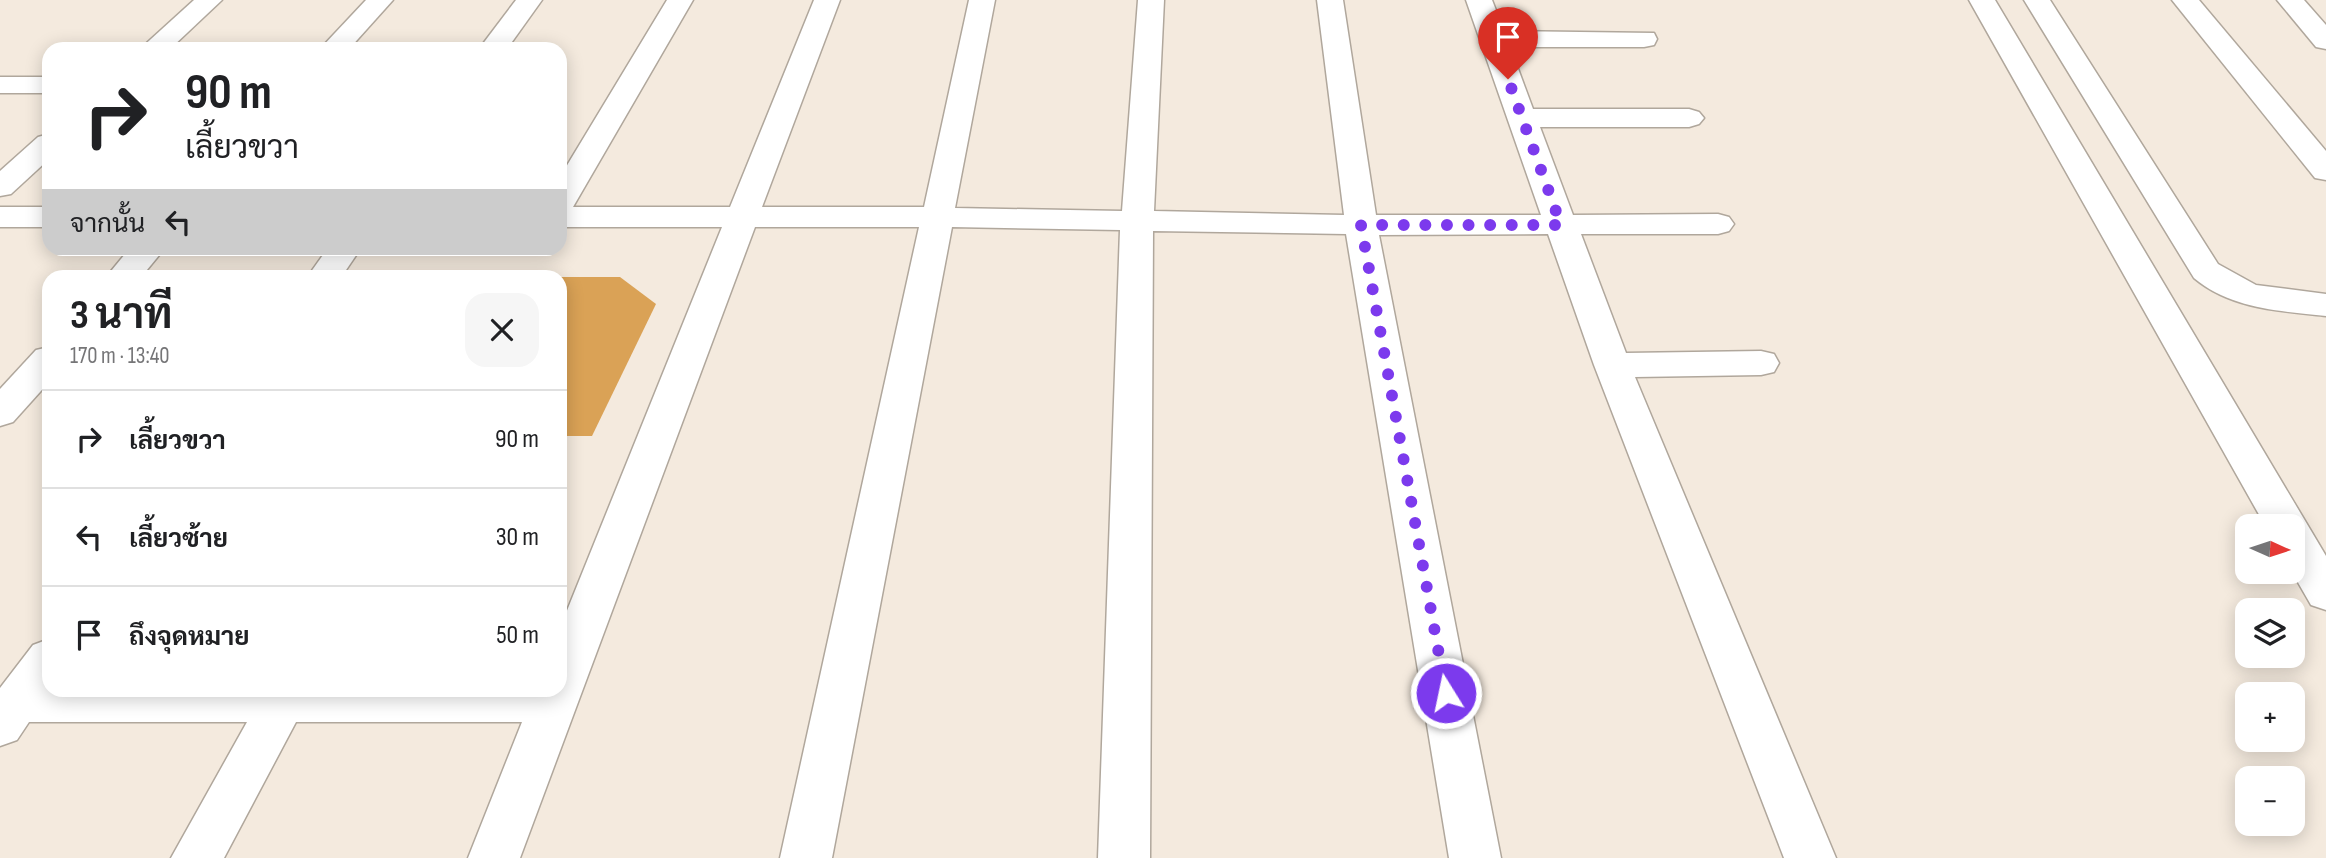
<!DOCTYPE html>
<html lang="th">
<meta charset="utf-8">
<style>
body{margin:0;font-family:"Sofia Sans Condensed",Sarabun,sans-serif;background:#f6f6f6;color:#202124;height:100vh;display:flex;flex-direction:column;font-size:26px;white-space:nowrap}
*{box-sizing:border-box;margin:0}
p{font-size:23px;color:#757577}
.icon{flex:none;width:38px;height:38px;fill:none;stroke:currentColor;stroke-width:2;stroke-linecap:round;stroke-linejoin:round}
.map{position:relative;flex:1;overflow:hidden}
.details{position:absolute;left:42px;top:270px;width:525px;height:427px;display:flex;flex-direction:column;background:#fff;border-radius:21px;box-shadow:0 4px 18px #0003}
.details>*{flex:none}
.hud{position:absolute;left:42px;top:42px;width:525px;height:214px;border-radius:21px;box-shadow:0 4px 18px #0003;background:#fff;color:#202124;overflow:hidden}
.needle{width:46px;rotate:93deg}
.buttons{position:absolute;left:2235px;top:514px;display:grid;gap:14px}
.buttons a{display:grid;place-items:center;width:70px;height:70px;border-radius:14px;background:#fff;box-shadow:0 4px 18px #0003;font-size:35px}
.pin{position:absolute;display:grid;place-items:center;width:60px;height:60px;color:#fff;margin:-72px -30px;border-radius:50% 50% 50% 0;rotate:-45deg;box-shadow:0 0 7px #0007}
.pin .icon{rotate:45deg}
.me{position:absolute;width:77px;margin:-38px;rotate:350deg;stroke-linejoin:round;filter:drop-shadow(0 0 5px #0008)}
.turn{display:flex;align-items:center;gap:24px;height:147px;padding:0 28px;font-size:32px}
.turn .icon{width:91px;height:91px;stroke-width:2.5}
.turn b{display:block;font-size:49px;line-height:60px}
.then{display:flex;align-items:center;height:66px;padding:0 28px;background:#0003;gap:14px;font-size:26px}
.round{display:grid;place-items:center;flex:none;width:74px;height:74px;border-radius:21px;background:#f6f6f6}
.headline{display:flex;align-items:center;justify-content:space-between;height:119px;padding:0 28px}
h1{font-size:42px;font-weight:700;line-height:52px}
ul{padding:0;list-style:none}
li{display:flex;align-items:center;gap:21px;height:98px;padding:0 28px;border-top:2px solid #e0e0e0}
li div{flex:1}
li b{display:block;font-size:26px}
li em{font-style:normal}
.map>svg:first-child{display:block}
</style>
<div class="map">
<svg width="2326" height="858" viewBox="0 0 2326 858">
<rect width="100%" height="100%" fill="#f4eade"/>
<polygon fill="#daa256" points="560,277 620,277 656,304 592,436 560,436"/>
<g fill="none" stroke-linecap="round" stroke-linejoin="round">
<g stroke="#b0a79c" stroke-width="3">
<g id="minor">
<polygon points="194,0 222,0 170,49 140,49"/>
<polygon points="366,0 393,0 349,49 320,49"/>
<polygon points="516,0 542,0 507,49 479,49"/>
<polygon points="667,0 693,0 573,207 730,207 814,0 840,0 762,207 924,207 969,0 995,0 955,208 1122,211 1138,0 1164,0 1154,211 1344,215 1317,0 1343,0 1376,215 1541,215 1466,0 1492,0 1504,31 1654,33 1657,39 1654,45 1644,47 1510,47 1533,109 1689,109 1699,112 1704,118 1699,124 1689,127 1540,127 1573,215 1718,214 1729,217 1734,224 1729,231 1718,234 1581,234 1626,353 1761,351 1774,354 1779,363 1774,372 1761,375 1635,377 1836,858 1784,858 1594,365 1548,234 1379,235 1501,858 1449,858 1346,234 1153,231 1150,858 1098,858 1120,230 952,227 832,858 780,858 919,227 755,227 520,858 468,858 522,722 296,722 224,858 171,858 247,722 29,722 17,740 0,746 0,688 33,645 49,639 49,690 560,690 560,628 722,227 560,227 560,177"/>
<polygon points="1969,0 1995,0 2326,556 2326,610 2311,605 2292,572 2292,527 2266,527"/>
<path d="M2024 0H2050L2218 264 2256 285 2326 294V316C2280 311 2231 309 2194 278Z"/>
<polygon points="2172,0 2199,0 2326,151 2326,180 2315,178"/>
<polygon points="2277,0 2304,0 2326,25 2326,49 2316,47"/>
<rect x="0" y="77" width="49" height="16"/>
<polygon points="49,134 49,159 11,194 0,196 0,171 38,137"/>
<rect x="0" y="207" width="49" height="20"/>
<polygon points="130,248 165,248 142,276 107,276"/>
<polygon points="328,248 361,248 342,276 308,276"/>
<polygon points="49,347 49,382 13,422 0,426 0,389 36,350"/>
</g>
</g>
<use href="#minor" fill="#fff" fill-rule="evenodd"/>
</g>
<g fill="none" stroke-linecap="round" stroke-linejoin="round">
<polyline stroke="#7c3aed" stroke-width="12" stroke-dasharray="0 21.6" points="1446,693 1361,225 1561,225 1508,79"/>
</g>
</svg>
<div class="buttons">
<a><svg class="needle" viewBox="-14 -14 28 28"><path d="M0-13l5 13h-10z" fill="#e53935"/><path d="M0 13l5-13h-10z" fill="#757577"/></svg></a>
<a><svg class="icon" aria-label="layers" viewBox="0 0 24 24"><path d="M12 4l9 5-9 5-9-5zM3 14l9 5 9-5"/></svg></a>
<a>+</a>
<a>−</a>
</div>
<div class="pin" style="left:1508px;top:79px;background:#d93025"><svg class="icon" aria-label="arrive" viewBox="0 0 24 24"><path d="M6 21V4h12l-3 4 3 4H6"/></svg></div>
<svg class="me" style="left:1446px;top:693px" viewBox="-20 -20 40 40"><circle r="17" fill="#7c3aed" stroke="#fff" stroke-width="3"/><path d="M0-11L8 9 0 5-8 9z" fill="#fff"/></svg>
<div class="hud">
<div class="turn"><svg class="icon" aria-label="right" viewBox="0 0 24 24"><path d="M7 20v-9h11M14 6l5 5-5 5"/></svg><div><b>90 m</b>เลี้ยวขวา</div></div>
<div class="then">จากนั้น<svg class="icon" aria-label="left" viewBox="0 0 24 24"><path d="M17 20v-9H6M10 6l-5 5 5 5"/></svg></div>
</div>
<section class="details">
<div class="headline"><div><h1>3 นาที</h1><p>170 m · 13:40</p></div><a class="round"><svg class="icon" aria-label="close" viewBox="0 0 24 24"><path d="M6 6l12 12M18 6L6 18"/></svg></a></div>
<ul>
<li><svg class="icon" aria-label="right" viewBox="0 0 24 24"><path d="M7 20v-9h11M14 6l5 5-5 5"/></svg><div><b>เลี้ยวขวา</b></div><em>90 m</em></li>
<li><svg class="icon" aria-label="left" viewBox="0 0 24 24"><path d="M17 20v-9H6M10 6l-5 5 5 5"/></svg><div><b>เลี้ยวซ้าย</b></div><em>30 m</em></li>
<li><svg class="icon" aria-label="arrive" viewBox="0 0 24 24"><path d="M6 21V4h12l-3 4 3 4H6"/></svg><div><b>ถึงจุดหมาย</b></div><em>50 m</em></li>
</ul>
</section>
</div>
